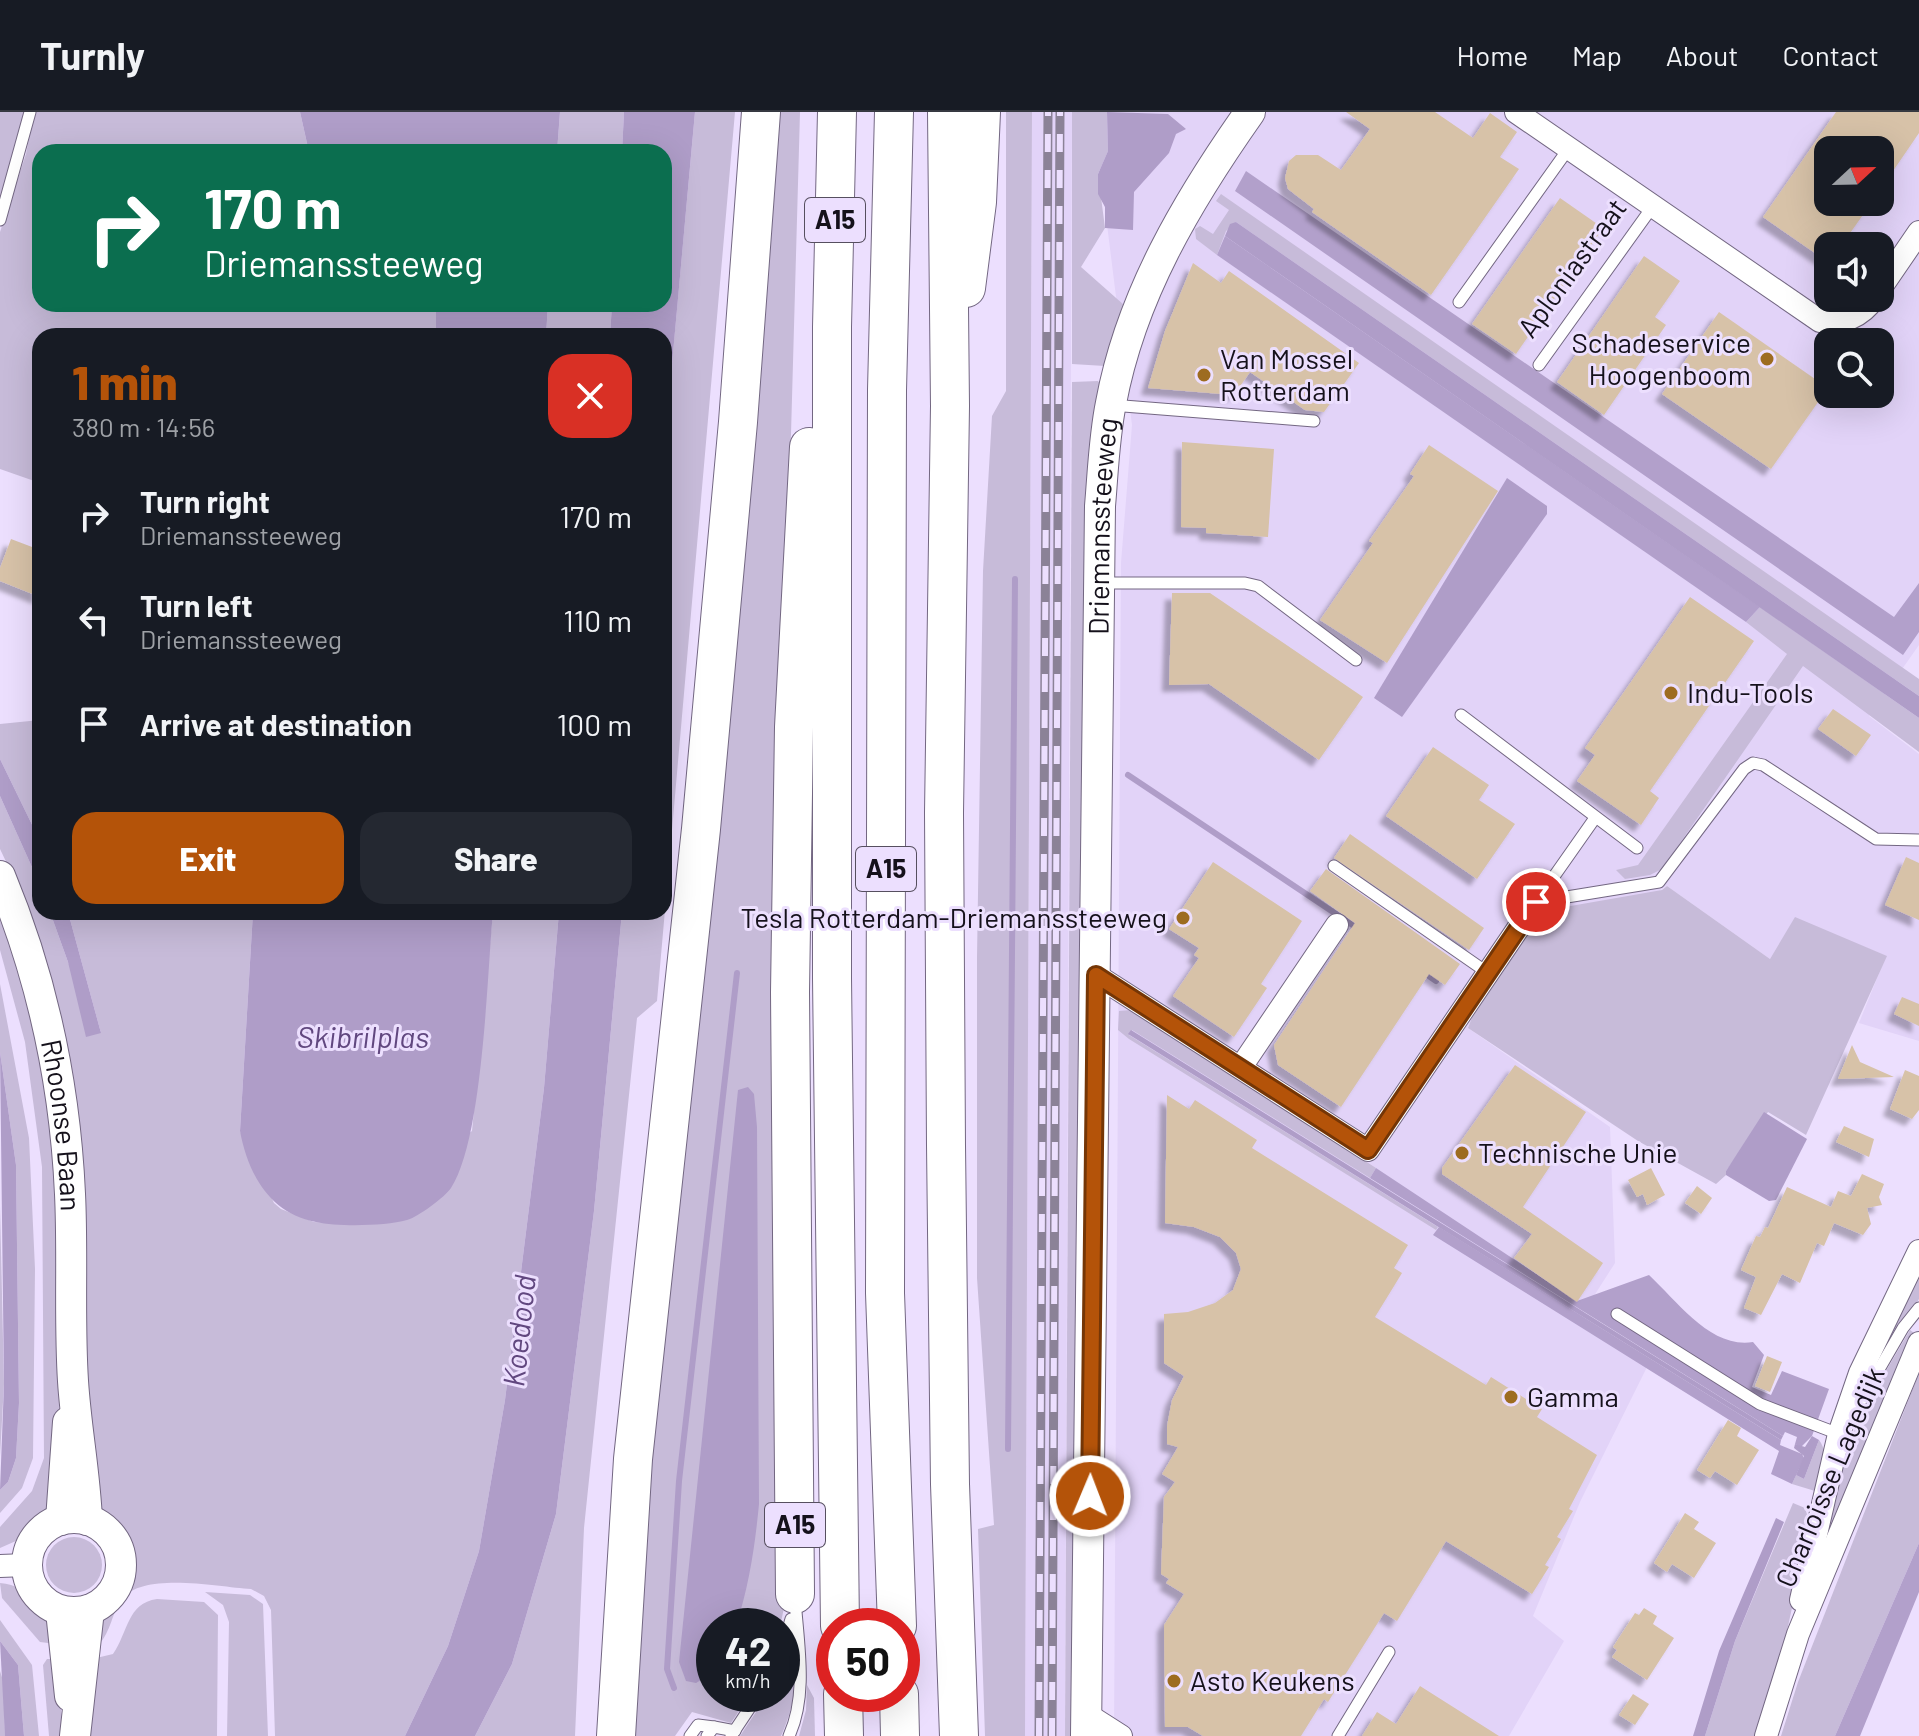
<!DOCTYPE html>
<meta charset="utf-8">
<style>
body{margin:0;font-family:Barlow,sans-serif;background:#242831;color:#f1f3f6;height:100vh;display:flex;flex-direction:column;font-size:30px;white-space:nowrap}
*{box-sizing:border-box;margin:0}
p{font-size:26px;color:#9ea1a6}
.icon{flex:none;width:44px;height:44px;fill:none;stroke:currentColor;stroke-width:2;stroke-linecap:round;stroke-linejoin:round}
.map{position:relative;flex:1;overflow:hidden}
.details{position:absolute;left:32px;top:216px;width:640px;height:592px;display:flex;flex-direction:column;background:#171b24;border-radius:24px;box-shadow:0 8px 32px #0002}
.details>*{flex:none}
.guide{position:absolute;left:32px;top:32px;width:640px;height:168px;border-radius:24px;box-shadow:0 8px 32px #0002;background:#0b6e4f;color:#fff;overflow:hidden}
.needle{width:52px;rotate:68deg}
.fabs{position:absolute;left:1814px;top:24px;display:grid;gap:16px}
.fabs a{display:grid;place-items:center;width:80px;height:80px;border-radius:16px;background:#171b24;box-shadow:0 8px 32px #0002;font-size:40px}
.speed{position:absolute;left:696px;top:1496px;display:flex;gap:16px;font-size:40px;font-weight:700;text-align:center}
.speed>*{display:grid;place-content:center;width:104px;height:104px;border-radius:50%;background:#171b24;box-shadow:0 8px 32px #0002;line-height:1}
.speed small{font-size:20px;font-weight:400}
.speed .limit{border:12px solid #d22;background:#fff;color:#111}
.pin{position:absolute;display:grid;place-items:center;width:68px;height:68px;color:#fff;margin:-34px;border:4px solid #fff;border-radius:50%;box-shadow:0 2px 8px #0007}
.me{position:absolute;width:88px;margin:-44px;rotate:1deg;stroke-linejoin:round;filter:drop-shadow(0 0 6px #0008)}
.turn{display:flex;align-items:center;gap:28px;height:168px;padding:0 40px;font-size:36px}
.turn .icon{width:104px;height:104px;stroke-width:2.5}
.turn b{display:block;font-size:56px;line-height:68px}
.round{display:grid;place-items:center;flex:none;width:84px;height:84px;border-radius:24px;background:#242831}
.head{display:flex;align-items:center;justify-content:space-between;height:136px;padding:0 40px}
h1{font-size:48px;font-weight:800;line-height:60px;color:#b45309}
.button{display:flex;gap:16px;margin-top:auto;padding:16px 40px}
.button a{flex:1;height:92px;border-radius:24px;background:#b45309;color:#fff;font-size:32px;font-weight:800;line-height:92px;text-align:center}
.button a+a{background:#242831;color:#f1f3f6}
ul{padding:0;list-style:none}
li{display:flex;align-items:center;gap:24px;height:104px;padding:0 40px}
li div{flex:1}
li b{display:block;font-size:30px}
li em{font-style:normal}
header{display:flex;align-items:center;gap:48px;box-sizing:border-box;height:112px;padding:0 40px;background:#171b24;border-bottom:2px solid #363941}
header strong{font-size:38px}
nav{display:flex;gap:44px;margin-inline-start:auto;font-size:28px}
.map>svg:first-child{display:block}
</style>
<header>
<strong>Turnly</strong>
<nav><a>Home</a><a>Map</a><a>About</a><a>Contact</a></nav>
</header>
<div class="map">
<svg width="1919" height="1624" viewBox="0 0 1919 1624">
<defs>
<filter id="shadow"><feDropShadow dx="-7" dy="7" stdDeviation="2" flood-color="#0004"/></filter>
</defs>
<rect width="100%" height="100%" fill="#ecdffe"/>
<g fill="#e2d3f8" fill-rule="evenodd">
<polygon points="1032,0 1072,0 1065,1624 1025,1624"/>
<path d="M1093 0H1919V533L1869 604 1919 642V929L1859 911 1886 844 1795 806 1770 847 1667 774 1474 900 1468 916 1610 1015 1615 1151 1576 1212 1647 1255 1580 1390 1533 1504 1564 1529 1509 1624H1114L1121 451 1132 313ZM1828 38H1880V90H1828ZM1828 134H1880V186H1828ZM1828 230H1880V282H1828Z"/>
</g>
<g fill="#c7bbd9">
<polygon points="0,0 26,0 0,95"/>
<polygon points="34,0 300,0 309,40 40,40 40,192 436,192 436,224 40,224 40,371 0,357 0,120 26,42"/>
<polygon points="560,0 624,0 622,40 557,40"/>
<polygon points="695,0 735,0 657,889 637,906 584,1416 575,1624 475,1624 512,1552 556,1402 594,1099 622,800 664,800 664,339"/>
<polygon points="778,0 800,0 791,322 774,649 787,1483 780,1514 714,1514 714,1582 750,1582 731,1611 692,1600 675,1624 628,1624 645,1370"/>
<polygon points="1006,0 1032,0 1025,1624 985,1624 978,1417 994,1413 977,1166 977,846 983,459 992,304 1006,279"/>
<polygon points="1072,0 1107,0 1108,39 1098,62 1105,116 1081,155 1124,193 1105,254 1072,252"/>
<polygon points="1221,82 1919,567 1919,584 1236,110 1226,119 1217,143 1196,127 1195,117 1200,114 1213,122 1229,98 1216,89"/>
<polygon points="548,192 612,192 610,224 546,224"/>
<polygon points="1098,269 1102,275 1077,1624 1065,1624 1072,270"/>
<polygon points="1760,495 1919,606 1919,640 1803,554 1662,757 1650,763 1625,767 1616,758 1638,753 1787,542 1746,510"/>
<polygon points="40,608 40,729 0,647 0,612"/>
<path d="M0 684 40 773V800H50L68 850 101 921 68 800H253L240 1019 274 1091 281 1097 314 1110 346 1112 472 1019 493 800H559L544 976 505 1288 479 1439 448 1534 405 1624H275L271 1498 264 1484 251 1477C219 1475 143 1459 122 1487 112 1500 111 1520 99 1532L103 1500 122 1479 129 1451 121 1425 98 1399 85 1310 80 1053 11 760 0 737Z"/>
<polygon points="1667,774 1770,847 1795,805 1887,844 1806,1023 1768,1000 1726,1059 1726,1063 1716,1072 1638,1029 1468,916 1474,900 1542,799 1662,778"/>
<polygon points="0,795 15,838 44,957 58,1084 59,1307 51,1398 25,1425 0,1436 0,1415 32,1379 44,1346 42,1055 25,930 0,838"/>
<polygon points="0,872 29,1026 35,1157 33,1346 22,1376 0,1401 0,1378 8,1370 16,1346 19,1291 16,1053 0,940"/>
<polygon points="1131,898 1376,1056 1370,1066 1132,918 1129,923 1438,1115 1436,1118 1129,927 1118,918 1119,899"/>
<polygon points="0,1094 4,1272 0,1344"/>
<polygon points="1919,1154 1919,1187 1863,1276"/>
<polygon points="1910,1218 1914,1221 1810,1474 1846,1337 1866,1293"/>
<polygon points="1919,1261 1919,1431 1835,1624 1781,1624 1798,1570"/>
<path d="M1819 1328C1831 1344 1822 1363 1815 1379L1792 1372 1796 1363 1804 1367Z"/>
<polygon points="1793,1391 1805,1396 1810,1412 1784,1533 1758,1624 1705,1624 1735,1529"/>
<circle cx="74" cy="1453" r="28"/>
<path d="M0 1471C31 1473 50 1505 56 1532L40 1530 2 1486Z"/>
<polygon points="205,1480 250,1483 263,1492 268,1624 227,1624 229,1510 223,1493"/>
<path d="M157 1487 204 1490 218 1503 217 1624H88L92 1547 113 1542C128 1521 127 1491 157 1487Z"/>
<polygon points="0,1508 32,1553 39,1624 24,1624 18,1553 0,1529"/>
<polygon points="47,1547 57,1547 63,1624 49,1624 43,1553"/>
<polygon points="0,1559 4,1572 5,1624 0,1624"/>
<path d="M782 1563 791 1565C798 1582 788 1608 781 1624H740L768 1582H782Z"/>
<polygon points="807,1573 814,1586 815,1624 799,1624 806,1598"/>
</g>
<g fill="#b2a0cb">
<polygon points="1246,59 1894,505 1919,471 1919,520 1903,543 1235,79"/>
<polygon points="1225,124 1760,495 1746,510 1217,143"/>
<path d="M1376 1056 1577 1189 1649 1163C1678 1190 1711 1237 1753 1230L1764 1243 1752 1275 1771 1283 1782 1259 1829 1277 1812 1324 1801 1335 1795 1332 1797 1325 1785 1320 1783 1324 1370 1066Z"/>
<polygon points="1439,1115 1781,1328 1780,1333 1802,1342 1804,1346 1792,1372 1771,1362 1779,1339 1433,1123"/>
<polygon points="1919,1431 1919,1480 1860,1624 1835,1624"/>
</g>
<g fill="#af9dc8">
<polygon points="300,0 560,0 557,40 309,40"/>
<polygon points="624,0 695,0 664,340 664,224 610,224 612,192 664,192 664,40 622,40"/>
<polygon points="1107,0 1168,2 1186,17 1176,22 1169,41 1134,80 1133,118 1105,116 1105,95 1098,82 1098,62 1108,39"/>
<polygon points="1236,110 1919,584 1919,606 1225,124 1230,112"/>
<polygon points="436,192 548,192 546,224 436,224"/>
<polygon points="1507,366 1547,394 1547,402 1402,605 1374,586"/>
<polygon points="0,647 40,729 40,773 0,684"/>
<polygon points="50,800 68,800 101,921 86,925 68,850"/>
<path d="M253 800H493C487 864 483 1027 451 1076 445 1085 418 1105 407 1108 385 1114 339 1115 316 1110 270 1102 248 1062 240 1019Z"/>
<polygon points="559,800 622,800 594,1099 556,1402 512,1552 475,1624 405,1624 448,1534 479,1439 505,1288 544,976"/>
<polygon points="1131,918 1783,1324 1781,1328 1128,922"/>
<polygon points="0,940 16,1053 19,1291 16,1346 8,1370 0,1378 4,1272"/>
<path d="M748 975 754 982 757 1015 759 1392C755 1434 749 1474 736 1514H714V1560L696 1571 686 1569 679 1550 738 978Z"/>
<polygon points="1764,1000 1807,1027 1776,1088 1769,1089 1726,1063 1726,1059"/>
<polygon points="1812,1324 1819,1328 1804,1367 1796,1363 1804,1344 1794,1336 1795,1332 1805,1335"/>
<polygon points="1776,1406 1784,1410 1735,1529 1705,1624 1693,1624 1719,1539"/>
<polygon points="0,1529 18,1553 24,1624 5,1624"/>
</g>
<g fill="none" stroke-linecap="round" stroke-linejoin="round">
<g stroke="#af9dc8" stroke-width="6">
<polyline points="1128,663 1357,816"/>
<polyline points="1423,860 1436,869"/>
<polyline points="1008,1337 1015,467"/>
<polyline points="674,1576 667,1557 679,1369 737,861"/>
</g>
</g>
<g fill="#d7c2a8" filter="url(#shadow)">
<polygon points="1346,0 1435,0 1473,26 1490,1 1517,20 1500,45 1519,57 1431,183 1312,100 1314,97 1288,77 1285,66 1289,49 1296,43 1318,43 1341,58 1370,17"/>
<polygon points="1836,0 1919,0 1919,21 1880,78 1880,38 1828,38 1828,90 1872,90 1841,134 1828,134 1828,150 1763,105"/>
<polygon points="1560,86 1603,116 1516,242 1472,212"/>
<polygon points="1644,144 1680,169 1655,205 1666,213 1604,303 1557,270"/>
<polygon points="1193,151 1221,171 1229,159 1359,251 1324,300 1305,298 1250,260 1234,283 1148,276 1165,219"/>
<polygon points="1719,200 1828,276 1771,357 1662,282"/>
<polygon points="1182,330 1274,337 1268,425 1206,421 1206,416 1181,415"/>
<polygon points="1429,333 1498,379 1387,551 1320,508 1373,431 1369,429 1414,364 1410,362"/>
<polygon points="11,427 40,438 40,485 0,469 0,456"/>
<polygon points="1172,481 1210,481 1363,585 1319,648 1209,572 1169,573"/>
<polygon points="1690,485 1754,529 1650,679 1659,686 1641,713 1577,669 1595,643 1585,636"/>
<polygon points="1833,597 1871,623 1856,644 1818,617"/>
<polygon points="1433,635 1489,673 1479,688 1515,712 1477,767 1386,704"/>
<polygon points="1350,722 1484,816 1469,838 1334,746"/>
<polygon points="1906,745 1919,751 1919,808 1885,793"/>
<polygon points="1213,750 1302,809 1261,872 1267,876 1234,925 1173,884 1199,846 1194,843 1199,836 1169,817"/>
<polygon points="1326,757 1460,852 1445,873 1429,862 1341,995 1278,953 1274,933 1355,811 1310,779"/>
<polygon points="1902,885 1919,892 1919,914 1894,902"/>
<polygon points="1852,933 1860,950 1894,965 1838,967"/>
<polygon points="1515,953 1586,1000 1523,1095 1603,1151 1577,1190 1514,1146 1532,1122 1442,1062 1442,1056"/>
<polygon points="1905,958 1919,964 1919,998 1912,1007 1890,997"/>
<polygon points="1167,983 1189,997 1195,988 1257,1028 1252,1036 1408,1133 1394,1156 1402,1161 1375,1205 1486,1273 1491,1265 1542,1297 1537,1305 1597,1343 1569,1397 1573,1399 1557,1425 1561,1427 1545,1453 1549,1455 1532,1482 1446,1429 1397,1509 1384,1501 1328,1590 1324,1587 1301,1624 1203,1624 1188,1615 1165,1615 1164,1513 1184,1482 1166,1471 1169,1467 1161,1462 1164,1385 1175,1370 1162,1362 1178,1335 1167,1332 1167,1314 1172,1288 1184,1264 1164,1251 1164,1202 1188,1200 1215,1191 1233,1178 1241,1157 1236,1141 1220,1125 1194,1115 1165,1111"/>
<polygon points="1844,1014 1874,1027 1869,1045 1836,1030"/>
<polygon points="1651,1056 1665,1083 1647,1093 1643,1082 1637,1085 1628,1068"/>
<polygon points="1862,1062 1884,1072 1879,1085 1882,1093 1867,1096 1871,1112 1863,1123 1834,1111 1824,1134 1817,1131 1800,1171 1782,1162 1761,1203 1744,1196 1756,1165 1741,1158 1756,1124 1760,1125 1765,1115 1768,1116 1787,1075 1831,1095 1838,1079 1851,1084"/>
<polygon points="1697,1074 1712,1086 1701,1102 1685,1091"/>
<polygon points="1767,1244 1782,1250 1770,1280 1755,1274"/>
<polygon points="1728,1308 1741,1316 1737,1324 1759,1338 1737,1373 1715,1359 1710,1366 1697,1358"/>
<polygon points="1685,1401 1699,1410 1694,1417 1716,1431 1694,1466 1672,1452 1667,1460 1654,1451"/>
<polygon points="1644,1496 1657,1504 1653,1512 1674,1526 1647,1568 1612,1545 1617,1538 1613,1535 1635,1501 1639,1503"/>
<polygon points="1420,1574 1499,1624 1362,1624 1377,1600 1396,1612"/>
<polygon points="1633,1582 1649,1592 1635,1613 1619,1603"/>
</g>
<g fill="none" stroke-linecap="round" stroke-linejoin="round">
<g stroke="#736782" stroke-width="13">
<g id="service">
<polyline points="0,108 30,0"/>
<polyline points="1459,190 1569,36"/>
<polyline points="1539,253 1653,94"/>
<polyline points="1111,293 1314,309"/>
<polyline points="1101,471 1245,471 1258,474 1356,548"/>
<polyline points="1461,603 1637,736"/>
<polyline points="1334,754 1488,861"/>
<polyline points="1536,790 1659,770 1744,657 1753,651 1763,653 1876,727 1919,728"/>
<polyline points="1536,790 1595,706"/>
<polyline points="1617,1202 1760,1292 1839,1322 1841,1318"/>
<polyline points="1856,1297 1903,1216 1919,1196"/>
<polyline points="782,1538 791,1507"/>
<polyline points="690,1624 698,1613 714,1615"/>
<polyline points="707,1624 714,1615 735,1619"/>
<polyline points="731,1624 759,1582"/>
<path d="M789 1624C808 1582 798 1532 795 1487"/>
<polyline points="1338,1624 1389,1540"/>
</g>
</g>
<g stroke="#736782" stroke-width="24">
<g id="minor">
<path d="M1516 0 1820 209C1841 213 1862 205 1874 186"/>
<polyline points="1880,177 1919,120"/>
<polyline points="1096,863 1368,1038 1536,790"/>
<polyline points="1241,955 1337,813"/>
<polyline points="0,1454 26,1453"/>
<polyline points="1801,1488 1839,1322 1860,1261 1919,1139"/>
<polyline points="1085,1601 1121,1624"/>
<polyline points="1766,1624 1798,1522 1919,1231"/>
</g>
</g>
<g stroke="#736782" stroke-width="32">
<g id="secondary">
<path id="s1" d="M0 764C42 865 65 972 70 1082 73 1144 69 1207 73 1269 76 1316 85 1361 87 1408"/>
<circle cx="74" cy="1453" r="47"/>
<polyline points="61,1408 68,1310"/>
<polyline points="61,1499 70,1584"/>
<polyline points="75,1624 89,1498"/>
<path id="s2" d="M1086 1624 1100 394C1103 360 1104 325 1111 291 1131 183 1188 88 1250 0"/>
</g>
</g>
<g stroke="#736782" stroke-width="40">
<g id="motorway">
<polyline points="837,0 832,215 832,866 840,1514"/>
<polyline points="894,0 887,278 885,1181 897,1514"/>
<polyline points="947,0 950,294 944,701 946,1033 950,1372 959,1624"/>
<polyline points="966,176 977,90 981,0"/>
<polyline points="795,1482 790,880 794,615 809,335"/>
<polyline points="843,1582 844,1624"/>
<polyline points="899,1582 900,1624"/>
<polyline points="616,1624 633,1347 701,717 738,310 761,0"/>
</g>
</g>
<use href="#service" stroke="#fff" stroke-width="11"/>
<use href="#minor" stroke="#fff" stroke-width="22"/>
<use href="#secondary" stroke="#fff" stroke-width="30"/>
<use href="#motorway" stroke="#fff" stroke-width="38"/>
<g stroke="#8b8297" stroke-width="9">
<g id="rail">
<polyline points="1039,1624 1048,0"/>
<polyline points="1052,1624 1060,0"/>
</g>
</g>
<use href="#rail" stroke="#ecdffe" stroke-width="6" stroke-dasharray="18" stroke-linecap="butt"/>
</g>
<g fill="none" stroke-linecap="round" stroke-linejoin="round">
<g stroke="#753606" stroke-width="20">
<polyline id="route" points="1090,1384 1096,863 1368,1038 1536,790"/>
</g>
<use href="#route" stroke="#b45309" stroke-width="14"/>
</g>
<g fill="#9d6c20" stroke="#ecdffe" stroke-width="3">
<circle cx="1767" cy="247" r="8"/>
<circle cx="1204" cy="263" r="8"/>
<circle cx="1671" cy="581" r="8"/>
<circle cx="1183" cy="806" r="8"/>
<circle cx="1462" cy="1041" r="8"/>
<circle cx="1511" cy="1285" r="8"/>
<circle cx="1174" cy="1569" r="8"/>
</g>
<g text-anchor="middle" stroke-width="6" stroke-linejoin="round" paint-order="stroke">
<g fill="#ecdffe" stroke="#564f5f" stroke-width="2">
<rect x="805" y="86" width="60" height="44" rx="6"/>
<rect x="856" y="735" width="60" height="44" rx="6"/>
<rect x="765" y="1391" width="60" height="44" rx="6"/>
</g>
<g font-size="26" font-weight="bold" fill="#15111b">
<text x="835" y="117">A15</text>
<text x="886" y="766">A15</text>
<text x="795" y="1422">A15</text>
</g>
<g font-size="28" fill="#15111b" stroke="#ecdffe">
<text transform="translate(1572 156) rotate(-54)" y="10">Aploniastraat</text>
<text dy="10" stroke="none"><textPath href="#s2" startOffset="1210">Driemanssteeweg</textPath></text>
<text dy="10" stroke="none"><textPath href="#s1" startOffset="258">Rhoonse Baan</textPath></text>
<text transform="translate(1830 1365) rotate(-67)" y="10">Charloisse Lagedijk</text>
</g>
<g font-size="28" fill="#15111b" stroke="#ecdffe" text-anchor="start">
<text x="1751" y="241" text-anchor="end">Schadeservice<tspan x="1751" dy="32">Hoogenboom</tspan></text>
<text x="1220" y="257">Van Mossel<tspan x="1220" dy="32">Rotterdam</tspan></text>
<text x="1687" y="591">Indu-Tools</text>
<text x="1167" y="816" text-anchor="end">Tesla Rotterdam-Driemanssteeweg</text>
<text x="1478" y="1051">Technische Unie</text>
<text x="1527" y="1295">Gamma</text>
<text x="1190" y="1579">Asto Keukens</text>
</g>
<g font-size="30" font-style="italic" fill="#61477f" stroke="#ecdffe">
<text x="363" y="936">Skibrilplas</text>
<text transform="translate(520 1219) rotate(-84)" y="10">Koedood</text>
</g>
</g>
</svg>
<div class="fabs">
<a><svg class="needle" viewBox="-14 -14 28 28"><path d="M0-13l5 13h-10z" fill="#e53935"/><path d="M0 13l5-13h-10z" fill="#9ea1a6"/></svg></a>
<a><svg class="icon" aria-label="sound" viewBox="0 0 24 24"><path d="M4 9h4l5-4v14l-5-4H4zM17 9q2 3 0 6"/></svg></a>
<a><svg class="icon" aria-label="search" viewBox="0 0 24 24"><circle cx="10" cy="10" r="6"/><path d="M15 15l6 6"/></svg></a>
</div>
<div class="speed"><div>42<small>km/h</small></div><div class="limit">50</div></div>
<div class="pin" style="left:1536px;top:790px;background:#d93025"><svg class="icon" aria-label="arrive" viewBox="0 0 24 24"><path d="M6 21V4h12l-3 4 3 4H6"/></svg></div>
<svg class="me" style="left:1090px;top:1384px" viewBox="-20 -20 40 40"><circle r="17" fill="#b45309" stroke="#fff" stroke-width="3"/><path d="M0-11L8 9 0 5-8 9z" fill="#fff"/></svg>
<div class="guide">
<div class="turn"><svg class="icon" aria-label="right" viewBox="0 0 24 24"><path d="M7 20v-9h11M14 6l5 5-5 5"/></svg><div><b>170 m</b>Driemanssteeweg</div></div>
</div>
<section class="details">
<div class="head"><div><h1>1 min</h1><p>380 m · 14:56</p></div><a class="round" style="background:#d93025;color:#fff"><svg class="icon" aria-label="close" viewBox="0 0 24 24"><path d="M6 6l12 12M18 6L6 18"/></svg></a></div>
<ul>
<li><svg class="icon" aria-label="right" viewBox="0 0 24 24"><path d="M7 20v-9h11M14 6l5 5-5 5"/></svg><div><b>Turn right</b><p>Driemanssteeweg</p></div><em>170 m</em></li>
<li><svg class="icon" aria-label="left" viewBox="0 0 24 24"><path d="M17 20v-9H6M10 6l-5 5 5 5"/></svg><div><b>Turn left</b><p>Driemanssteeweg</p></div><em>110 m</em></li>
<li><svg class="icon" aria-label="arrive" viewBox="0 0 24 24"><path d="M6 21V4h12l-3 4 3 4H6"/></svg><div><b>Arrive at destination</b></div><em>100 m</em></li>
</ul>
<div class="button"><a>Exit</a><a>Share</a></div>
</section>
</div>
